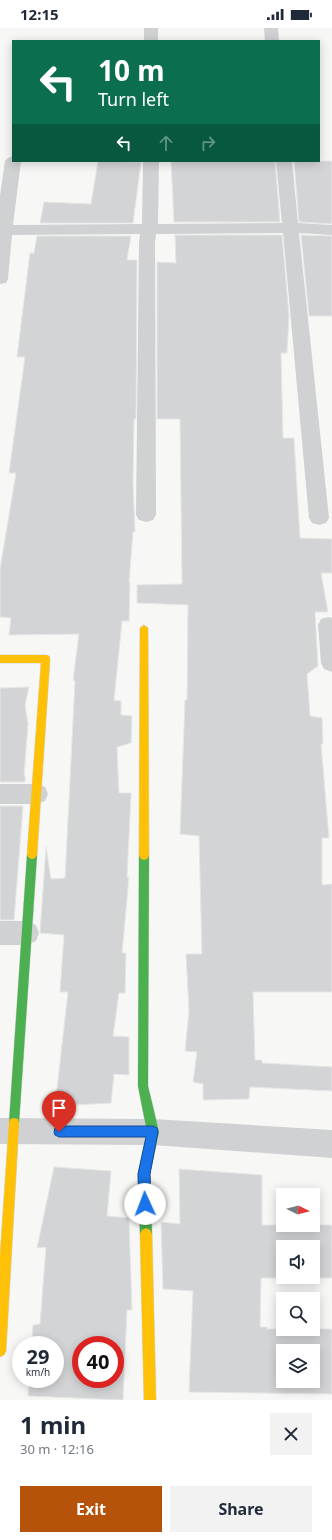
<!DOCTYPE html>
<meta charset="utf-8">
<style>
body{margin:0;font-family:"Noto Sans",sans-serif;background:#f2f2f3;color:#1f2937;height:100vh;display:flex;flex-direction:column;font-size:15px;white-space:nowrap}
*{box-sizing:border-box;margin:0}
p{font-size:13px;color:#747a83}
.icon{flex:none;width:22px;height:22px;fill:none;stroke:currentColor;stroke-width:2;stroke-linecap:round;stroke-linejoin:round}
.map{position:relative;height:1372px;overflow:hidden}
.sheet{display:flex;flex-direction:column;background:#fff;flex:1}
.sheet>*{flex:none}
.banner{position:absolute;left:12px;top:12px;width:308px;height:122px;border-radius:0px;box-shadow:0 2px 10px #0003;background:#0b6e4f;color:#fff;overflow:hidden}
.needle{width:26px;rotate:96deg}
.controls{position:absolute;left:276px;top:1160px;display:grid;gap:8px}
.controls a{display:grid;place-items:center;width:44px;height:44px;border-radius:0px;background:#fff;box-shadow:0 2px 10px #0003;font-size:20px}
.speed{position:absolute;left:12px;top:1308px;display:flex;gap:8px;font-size:20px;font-weight:700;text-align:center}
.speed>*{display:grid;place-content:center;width:52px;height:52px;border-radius:50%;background:#fff;box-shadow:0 2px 10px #0003;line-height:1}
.speed small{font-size:10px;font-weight:400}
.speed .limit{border:6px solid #d22;background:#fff;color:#111}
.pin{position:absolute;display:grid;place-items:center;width:34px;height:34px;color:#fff;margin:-41px -17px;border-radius:50% 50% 50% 0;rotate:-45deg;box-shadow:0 0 4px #0007}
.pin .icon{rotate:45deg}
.me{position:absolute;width:44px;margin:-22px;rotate:358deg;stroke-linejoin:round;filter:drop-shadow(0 0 3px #0008)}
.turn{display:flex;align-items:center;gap:14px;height:84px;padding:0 20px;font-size:18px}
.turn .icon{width:52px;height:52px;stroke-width:2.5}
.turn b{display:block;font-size:28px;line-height:34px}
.lanes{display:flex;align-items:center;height:38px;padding:0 20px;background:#0003;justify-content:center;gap:20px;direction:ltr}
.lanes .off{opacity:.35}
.round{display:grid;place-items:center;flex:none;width:42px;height:42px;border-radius:0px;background:#f2f2f3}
.head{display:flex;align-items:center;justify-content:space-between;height:68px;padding:0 20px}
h1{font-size:24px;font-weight:700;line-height:30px}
.button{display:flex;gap:8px;margin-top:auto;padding:8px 20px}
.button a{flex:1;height:46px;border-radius:0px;background:#b45309;color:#fff;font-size:16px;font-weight:700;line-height:46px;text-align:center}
.button a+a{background:#f2f2f3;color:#1f2937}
.status{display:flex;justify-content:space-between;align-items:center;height:28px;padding:0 20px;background:#fff;direction:ltr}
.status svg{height:11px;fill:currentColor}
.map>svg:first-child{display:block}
</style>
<div class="status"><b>12:15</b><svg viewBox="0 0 49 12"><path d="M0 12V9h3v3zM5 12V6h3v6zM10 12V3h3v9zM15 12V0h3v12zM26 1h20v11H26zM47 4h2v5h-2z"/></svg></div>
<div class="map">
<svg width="332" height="1372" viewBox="0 0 332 1372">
<rect width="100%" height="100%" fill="#f7f7f6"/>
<g fill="#d3d4d6" stroke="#e6e6e6" fill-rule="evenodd">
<polygon points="98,133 141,134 133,195 40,195 44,174 91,176"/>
<polygon points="171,133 275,133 280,194 174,194"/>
<polygon points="294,133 332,133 332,196 299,194"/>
<polygon points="175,207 282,207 289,287 287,325 281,325 283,410 294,410 300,510 332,511 332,545 321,545 328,584 315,584 318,638 307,646 310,688 322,690 323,716 321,716 329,810 322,810 322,857 332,856 332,964 253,964 255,1032 262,1032 262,1035 332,1039 332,1063 250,1059 249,1071 203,1072 203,1056 193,1054 197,1024 185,1023 189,983 186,926 202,926 199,808 180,806 185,672 187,672 188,577 137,575 137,557 182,556 180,391 157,391 157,234 176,235"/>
<polygon points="301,207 332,208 332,288 309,288"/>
<polygon points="37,208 131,208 127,232 137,232 136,391 134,391 133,453 135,504 133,504 129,555 130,555 129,593 122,593 114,672 121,673 121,687 132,688 131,715 117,719 119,765 131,765 131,767 127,849 129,849 122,925 126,925 125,965 119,965 113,1008 129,1009 129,1047 114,1046 111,1075 55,1078 68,964 60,964 64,907 40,905 46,819 51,851 65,850 75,653 73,652 79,606 9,607 11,590 0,589 0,541 16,445 9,445 25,329 17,329 30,225 34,225"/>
<polygon points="29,659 25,677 28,696 24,747 25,747 25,754 0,754 0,660"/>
<polygon points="0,778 23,778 14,892 0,892"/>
<path d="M54 1139 111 1143 107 1188 129 1190 132 1282H127L123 1372 28 1368 29 1351H55V1317H32L33 1297 40 1296 46 1219 37 1220ZM81 1317H115V1351H81Z"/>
<path d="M179 1141 262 1147V1197H332V1250H261L260 1299H267V1301H332V1366L189 1364 193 1263 163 1261 161 1194 180 1196ZM283 1219H313V1249H283ZM283 1323H313V1353H283Z"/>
</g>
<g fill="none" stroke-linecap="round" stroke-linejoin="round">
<g stroke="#d3d5d6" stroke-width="1">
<g id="fast">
<polygon points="32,823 35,824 37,827 19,1095 18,1099 14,1100 10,1099 9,1095 27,827 29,824"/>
<polygon points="144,824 147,825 149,828 148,1058 159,1104 150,1146 152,1206 150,1210 146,1212 142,1210 140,1206 138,1146 147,1104 138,1058 139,828 141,825"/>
</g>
</g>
<g stroke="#d3d5d6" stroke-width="1">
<g id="slow">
<polygon points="144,597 148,600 149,828 147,831 144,832 141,831 139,828 140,600"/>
<polygon points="0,627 46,627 49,628 50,631 37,827 35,830 32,831 29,830 27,827 41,635 0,635"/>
<polygon points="14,1090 18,1091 19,1095 6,1323 4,1327 0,1329 0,1228 9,1095 10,1091"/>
<polygon points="146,1200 150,1202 152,1206 156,1372 144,1372 140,1206 142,1202"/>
</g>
</g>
<g fill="#d0d1d2" fill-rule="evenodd">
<rect x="144" y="0" width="14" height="13"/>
<polygon points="264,0 278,0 279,13 265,13"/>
<polygon points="13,128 13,133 21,133 13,197 142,196 143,133 159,133 158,196 282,195 276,133 292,133 298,195 332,197 332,207 299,205 329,490 326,495 319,497 312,495 309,490 283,205 156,206 155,215 156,487 153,492 146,494 139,492 136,487 139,215 140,206 12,207 8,251 6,255 0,256 0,168 5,133 8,130"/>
<polygon points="328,589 332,590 332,644 324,641 321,635 318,597 321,591"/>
<polygon points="0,756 37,756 45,759 48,766 45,773 37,776 0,776"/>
<polygon points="0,893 27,893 36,897 39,905 36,913 27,917 0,917"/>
<polygon points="0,1090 153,1091 332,1102 332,1130 153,1117 0,1116"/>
</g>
<use href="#fast" fill="#4caf50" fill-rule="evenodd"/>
<use href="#slow" fill="#ffc107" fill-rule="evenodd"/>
</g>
<polygon fill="#1a73e8" stroke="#114b97" points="59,1098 153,1098 157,1100 158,1104 150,1146 151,1176 149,1180 145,1182 141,1180 139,1176 138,1146 146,1109 59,1109 55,1107 54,1104 55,1100"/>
</svg>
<div class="controls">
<a><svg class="needle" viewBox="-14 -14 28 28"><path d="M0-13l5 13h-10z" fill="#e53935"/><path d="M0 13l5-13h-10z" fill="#747a83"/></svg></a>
<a><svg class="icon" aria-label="sound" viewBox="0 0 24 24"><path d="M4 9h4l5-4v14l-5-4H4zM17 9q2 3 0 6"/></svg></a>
<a><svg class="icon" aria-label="search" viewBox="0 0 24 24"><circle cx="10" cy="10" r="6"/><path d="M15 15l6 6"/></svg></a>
<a><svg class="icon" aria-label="layers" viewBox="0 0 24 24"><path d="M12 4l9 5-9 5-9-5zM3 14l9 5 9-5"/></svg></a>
</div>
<div class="speed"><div>29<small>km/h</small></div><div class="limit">40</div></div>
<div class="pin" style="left:59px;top:1104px;background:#d93025"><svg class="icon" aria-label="arrive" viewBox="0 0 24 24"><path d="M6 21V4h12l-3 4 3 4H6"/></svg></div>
<svg class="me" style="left:145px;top:1176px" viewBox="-20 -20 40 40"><circle r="19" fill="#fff"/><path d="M0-13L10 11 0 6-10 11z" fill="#1a73e8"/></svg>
<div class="banner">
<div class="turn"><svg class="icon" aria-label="left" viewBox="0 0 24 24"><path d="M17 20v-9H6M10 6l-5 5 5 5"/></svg><div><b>10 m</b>Turn left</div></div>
<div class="lanes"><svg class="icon" aria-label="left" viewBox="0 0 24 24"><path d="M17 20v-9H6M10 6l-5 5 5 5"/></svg><svg class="icon off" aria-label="ahead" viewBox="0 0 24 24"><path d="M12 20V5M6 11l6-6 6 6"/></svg><svg class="icon off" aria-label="right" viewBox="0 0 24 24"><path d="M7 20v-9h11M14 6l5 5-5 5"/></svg></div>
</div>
</div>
<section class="sheet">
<div class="head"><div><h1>1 min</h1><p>30 m · 12:16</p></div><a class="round"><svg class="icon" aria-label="close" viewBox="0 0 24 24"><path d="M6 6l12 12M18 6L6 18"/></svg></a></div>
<div class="button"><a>Exit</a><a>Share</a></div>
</section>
